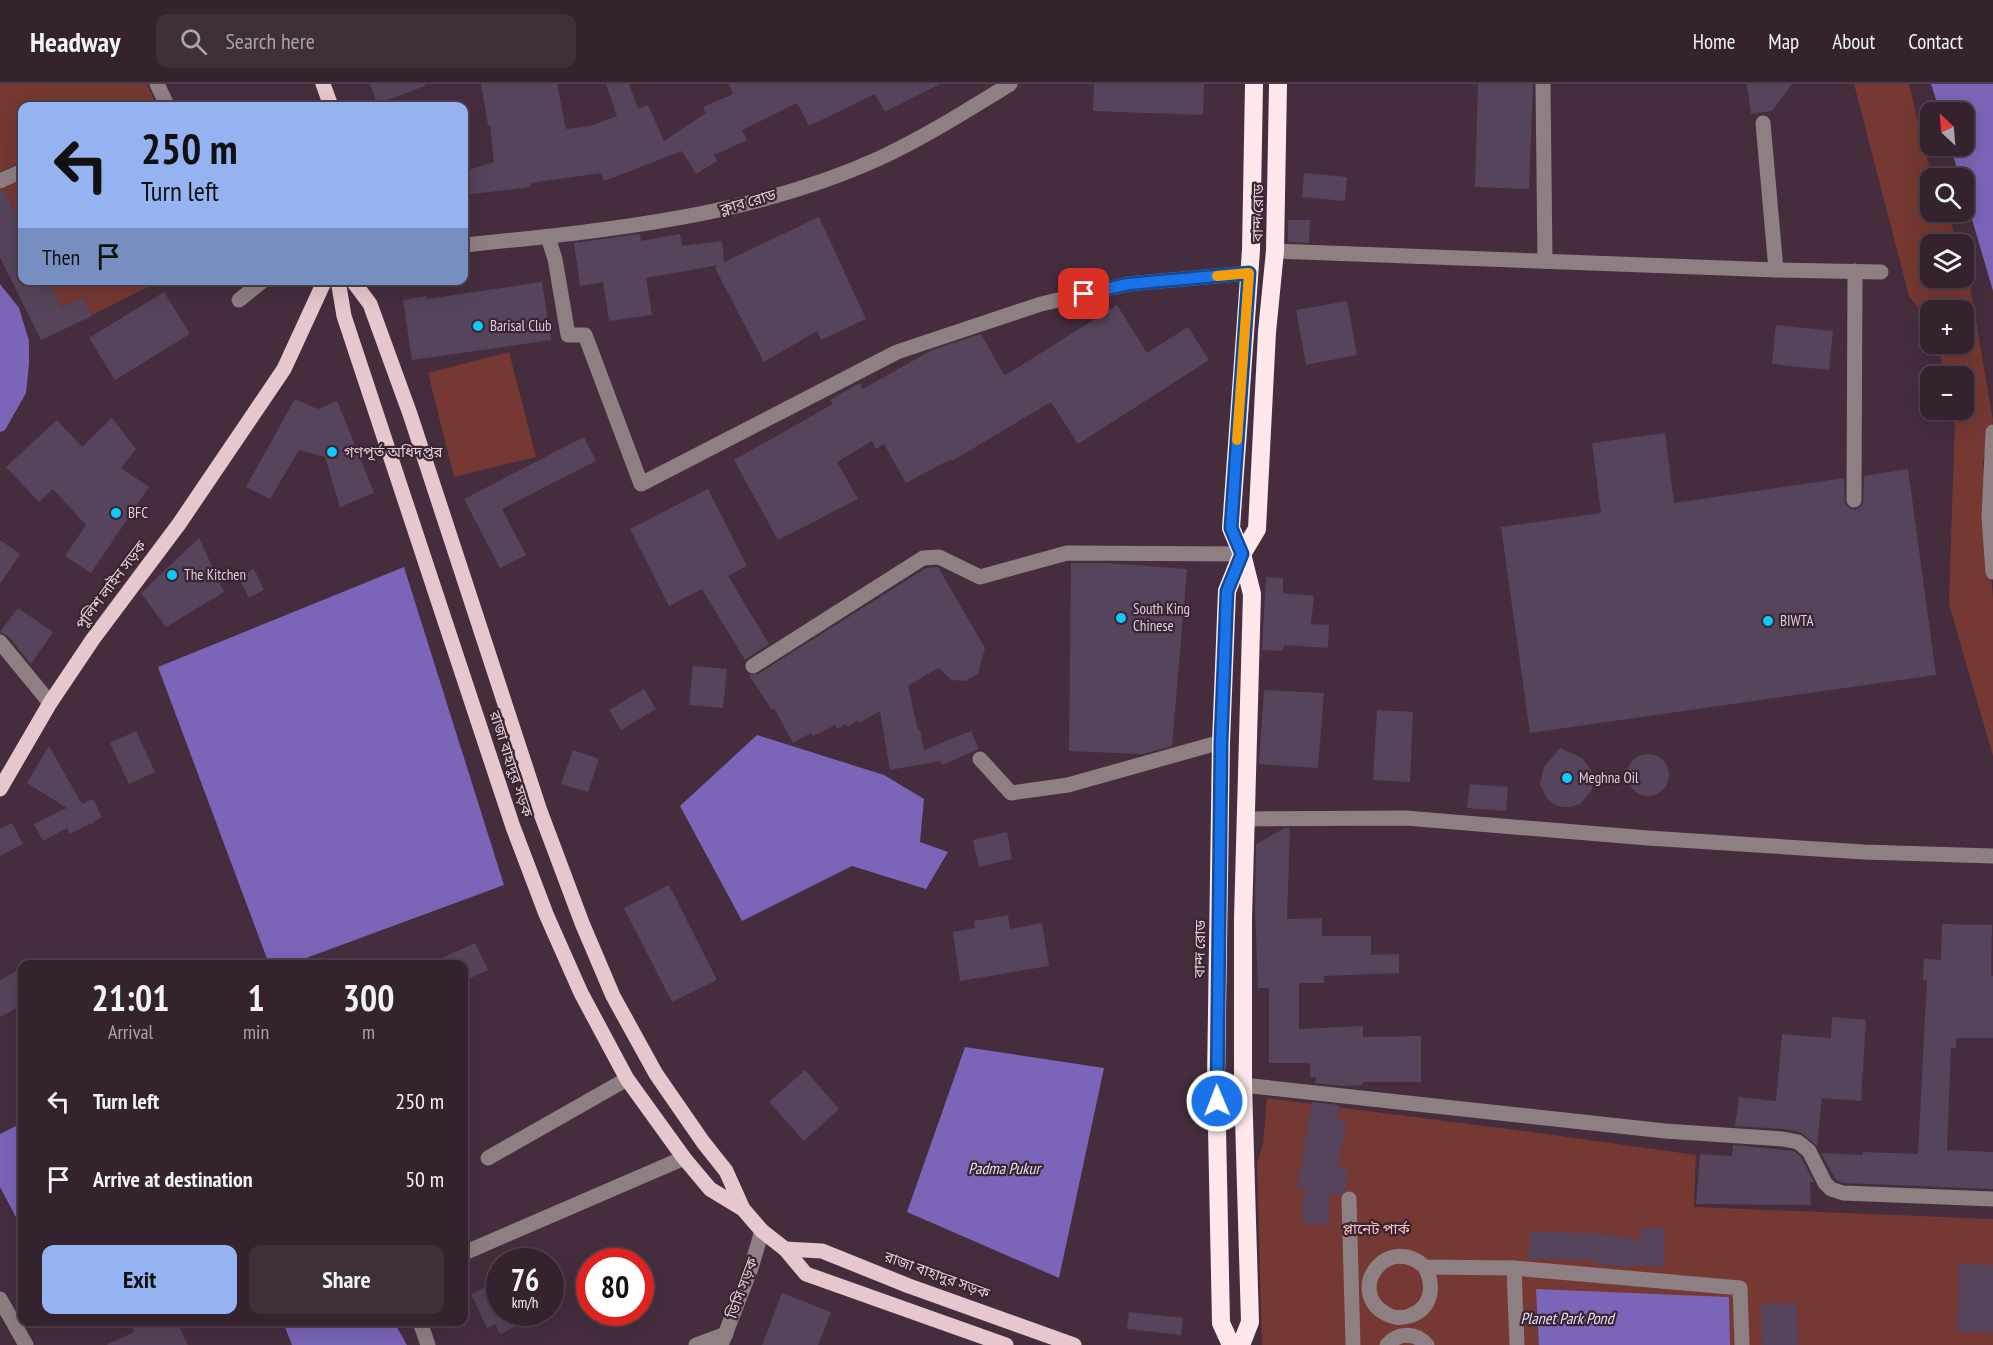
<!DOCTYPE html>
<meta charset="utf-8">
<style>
body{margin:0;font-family:"PT Sans Narrow","Noto Sans Bengali",sans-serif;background:#3f2f3a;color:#f1f3f6;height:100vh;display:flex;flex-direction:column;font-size:22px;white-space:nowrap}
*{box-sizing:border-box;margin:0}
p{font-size:20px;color:#a9a4aa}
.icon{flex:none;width:33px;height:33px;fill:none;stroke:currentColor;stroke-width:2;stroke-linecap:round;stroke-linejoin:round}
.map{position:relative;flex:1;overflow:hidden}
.side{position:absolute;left:18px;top:876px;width:450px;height:366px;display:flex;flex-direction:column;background:#34222e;border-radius:12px;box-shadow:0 6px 24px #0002,0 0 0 2px #4e3f4a}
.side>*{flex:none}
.banner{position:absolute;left:18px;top:18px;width:450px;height:183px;border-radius:12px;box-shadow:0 6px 24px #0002,0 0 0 2px #4e3f4a;background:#95b2f1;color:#111;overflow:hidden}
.needle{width:39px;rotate:334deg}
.buttons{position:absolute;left:1920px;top:18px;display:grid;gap:12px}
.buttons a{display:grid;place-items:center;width:54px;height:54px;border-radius:12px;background:#34222e;box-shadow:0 6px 24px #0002,0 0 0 2px #4e3f4a;font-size:30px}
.speed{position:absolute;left:486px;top:1164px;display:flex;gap:12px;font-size:30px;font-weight:700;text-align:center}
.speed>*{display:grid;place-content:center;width:78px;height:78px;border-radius:50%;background:#34222e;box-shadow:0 6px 24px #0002,0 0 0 2px #4e3f4a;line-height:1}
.speed small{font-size:15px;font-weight:400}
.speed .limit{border:9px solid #d22;background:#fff;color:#111}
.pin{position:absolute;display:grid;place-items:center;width:51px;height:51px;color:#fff;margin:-26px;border-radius:12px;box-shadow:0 3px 9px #0006}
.me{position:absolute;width:66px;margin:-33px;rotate:359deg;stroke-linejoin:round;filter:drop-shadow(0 0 4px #0008)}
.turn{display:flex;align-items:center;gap:21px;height:126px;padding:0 24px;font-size:27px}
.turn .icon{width:78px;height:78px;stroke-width:2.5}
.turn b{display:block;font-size:42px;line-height:51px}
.then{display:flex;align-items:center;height:57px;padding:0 24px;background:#0003;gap:12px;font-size:22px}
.eta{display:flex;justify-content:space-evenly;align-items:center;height:102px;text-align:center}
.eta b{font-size:36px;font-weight:600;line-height:42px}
.primary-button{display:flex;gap:12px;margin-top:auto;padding:12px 24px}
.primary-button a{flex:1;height:69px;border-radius:12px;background:#95b2f1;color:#111;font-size:24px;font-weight:600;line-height:69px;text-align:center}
.primary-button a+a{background:#3f2f3a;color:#f1f3f6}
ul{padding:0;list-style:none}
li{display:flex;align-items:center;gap:18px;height:78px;padding:0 24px}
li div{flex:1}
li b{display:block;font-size:22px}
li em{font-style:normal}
header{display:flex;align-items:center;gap:36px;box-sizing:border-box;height:84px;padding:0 30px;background:#34222e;border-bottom:2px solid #4e3f4a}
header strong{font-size:28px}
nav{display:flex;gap:33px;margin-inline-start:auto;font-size:21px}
.search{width:420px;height:54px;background:#3f2f3a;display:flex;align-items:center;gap:15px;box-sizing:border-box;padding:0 21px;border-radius:12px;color:#a9a4aa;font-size:22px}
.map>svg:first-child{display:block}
</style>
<header>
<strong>Headway</strong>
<div class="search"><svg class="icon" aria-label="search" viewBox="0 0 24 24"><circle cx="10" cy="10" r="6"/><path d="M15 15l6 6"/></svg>Search here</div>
<nav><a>Home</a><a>Map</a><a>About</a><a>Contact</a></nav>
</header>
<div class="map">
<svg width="1993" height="1261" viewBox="0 0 1993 1261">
<rect width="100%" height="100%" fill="#452d3d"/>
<g fill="#753832">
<polygon points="0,0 147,0 155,17 143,22 22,22 22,77 0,88"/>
<polygon points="1854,0 1909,0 1927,75 1934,94 1930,94 1930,128 1946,128 1959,160 1930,160 1930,194 1964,194 1964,174 1967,184 1993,337 1983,378 1993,515 1993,672 1949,520 1955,332 1953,326 1964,326 1964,292 1945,292 1937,260 1964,260 1964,226 1930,226 1930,240 1909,212"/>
<polygon points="22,89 22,143 10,118 0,118 0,99"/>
<polygon points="49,197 160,197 92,231 83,213 62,224"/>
<polygon points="509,268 536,373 454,393 428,289"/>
<polygon points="1267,1014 1532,1048 1696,1071 1694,1123 1993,1135 1993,1261 1262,1261 1257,1079 1263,1060"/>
</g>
<g fill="#7a65b8">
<polygon points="1931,0 1993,0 1993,207 1964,108 1964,94 1960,94 1950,62 1964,62 1964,28 1940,28"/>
<polygon points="0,200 19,224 29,257 29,280 26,309 5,346 0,348"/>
<polygon points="404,483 504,801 290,880 269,880 158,583"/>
<polygon points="757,651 884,691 924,715 920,758 948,768 926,805 852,782 742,837 680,722"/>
<polygon points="965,963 1104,984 1059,1194 907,1128"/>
<polygon points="22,1039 22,1138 19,1139 0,1103 0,1050"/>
<polygon points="1536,1205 1729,1213 1730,1261 1539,1261"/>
<polygon points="283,1238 394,1238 407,1261 292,1261"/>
</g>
<g fill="#55445b">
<polygon points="370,0 425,0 425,2 377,20"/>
<polygon points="481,0 557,0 566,45 590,42 617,32 606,0 629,0 638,25 648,21 664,57 706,29 703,23 733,10 729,0 940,0 885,28 875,10 809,42 797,19 742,46 747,56 714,71 717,77 696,90 682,67 604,97 601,89 530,99 531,103 464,111 464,87 494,78 490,41 488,41"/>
<polygon points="1094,0 1204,0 1203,31 1093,27"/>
<polygon points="1478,0 1533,0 1529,105 1475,103"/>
<polygon points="1747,0 1792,0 1772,27 1751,30"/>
<polygon points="1304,89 1347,93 1345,117 1302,113"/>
<polygon points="4,106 22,143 22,196 49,196 62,224 83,213 92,232 41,256 0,173 0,107"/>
<polygon points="819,133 866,235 821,256 817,247 764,278 715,184 719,181 646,194 652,231 609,237 603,198 580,202 574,159 640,150 641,157 680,150 682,162 722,157 724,178"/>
<polygon points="1288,136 1310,136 1309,159 1288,158"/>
<polygon points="542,198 551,256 412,276 403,216 426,212 427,215"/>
<polygon points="164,208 190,250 115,296 89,254"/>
<polygon points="1347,217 1357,271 1306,281 1296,226"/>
<polygon points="1117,221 1147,269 1188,243 1209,276 1078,360 1051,318 952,377 951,375 906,399 884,360 876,365 872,357 837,378 858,415 778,456 734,376 833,320 830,316 860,299 863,305 930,267 981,250 1004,291 1006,291"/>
<polygon points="1776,241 1833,247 1829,286 1772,280"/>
<polygon points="295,315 318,325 337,317 374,409 340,423 325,373 299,366 270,415 246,403"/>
<polygon points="112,334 136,365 121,384 149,403 91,489 65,472 86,441 53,405 39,418 6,383 57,336 82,363"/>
<polygon points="1665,349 1674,419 1844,394 1845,420 1849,424 1855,426 1863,420 1864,392 1908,385 1936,591 1530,649 1501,443 1601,429 1592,359"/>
<polygon points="584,353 596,377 502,425 526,471 500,484 464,415"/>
<polygon points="708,405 747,482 728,492 769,560 745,576 702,505 669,522 630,445"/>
<polygon points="199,454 224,508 166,543 141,509"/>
<polygon points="0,456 20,470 0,500"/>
<polygon points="1071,479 1106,479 1187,485 1172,662 1143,670 1069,667"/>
<polygon points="938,483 985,564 978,590 965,597 952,596 938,584 908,602 918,646 920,646 924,666 971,647 979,665 942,681 940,677 890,686 880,627 859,639 858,636 847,643 846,640 837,645 835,641 813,652 811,649 793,659 774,624 772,626 749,591 758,590 926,484"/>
<polygon points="254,485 264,506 249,514 238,493"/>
<polygon points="1266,493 1283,494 1283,509 1314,512 1311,540 1329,541 1328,564 1284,561 1283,567 1262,566"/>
<polygon points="18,524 53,548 31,580 8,552 0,548"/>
<polygon points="693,582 727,585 723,624 689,621"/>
<polygon points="644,605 656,625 621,646 609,626"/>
<polygon points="1264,606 1324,609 1318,684 1259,680"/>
<polygon points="1377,626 1413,628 1410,698 1373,696"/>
<polygon points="136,647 155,688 129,700 110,659"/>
<polygon points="49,662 82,720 93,715 102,733 93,738 94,741 91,739 70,750 67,744 43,757 34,740 67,724 27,699"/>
<polygon points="1560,664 1582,674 1593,689 1592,706 1580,720 1571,723 1562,723 1554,720 1547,715 1540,700 1544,683"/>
<polygon points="573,666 599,675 588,708 561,700"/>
<circle cx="1648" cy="691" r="21"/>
<polygon points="1470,700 1508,703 1506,727 1467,724"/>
<polygon points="12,739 23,760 0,772 0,745"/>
<polygon points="1285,744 1290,744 1287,835 1322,834 1322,852 1371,852 1371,871 1399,870 1399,889 1324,892 1324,899 1299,899 1299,945 1363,942 1363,953 1421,952 1421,998 1363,998 1363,1001 1343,1002 1315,999 1316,993 1310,993 1310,979 1269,979 1269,904 1258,904 1255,824 1256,760"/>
<polygon points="1007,748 1012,775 979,783 973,756"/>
<polygon points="669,801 717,896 672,918 624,824"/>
<polygon points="1008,831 1010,845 1042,839 1049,882 960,897 953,848 975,844 974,837"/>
<polygon points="1942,840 1992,841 1991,892 1993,892 1993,954 1956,954 1956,964 1951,964 1947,1066 1993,1068 1993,1105 1844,1099 1836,1096 1821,1069 1863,1071 1863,1068 1918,1070 1927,896 1923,896 1924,875 1941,876"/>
<polygon points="475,859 488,886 464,897 464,880 429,880"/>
<polygon points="22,884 22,921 0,933 0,896"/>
<polygon points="1832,933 1866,936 1861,1017 1822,1014 1817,1062 1800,1048 1784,1045 1735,1042 1739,1013 1776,1017 1782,950 1831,954"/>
<polygon points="805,986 839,1025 804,1057 769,1018"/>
<polygon points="1312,1018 1339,1021 1337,1035 1346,1040 1338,1082 1348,1084 1345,1106 1340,1111 1330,1109 1329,1141 1302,1140 1304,1105 1297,1104"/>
<polygon points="1733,1061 1794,1067 1801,1073 1814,1098 1810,1098 1811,1121 1696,1120 1700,1070 1732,1072"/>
<polygon points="1642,1143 1665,1145 1663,1183 1635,1181 1635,1184 1597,1180 1597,1177 1528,1175 1530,1147 1604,1150 1641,1156"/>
<polygon points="1959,1180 1993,1181 1993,1249 1957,1247"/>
<polygon points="500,1196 500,1228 545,1228 500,1250 495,1240 487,1244 471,1210"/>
<polygon points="782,1209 831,1228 818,1261 762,1261"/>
<polygon points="1797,1219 1798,1261 1762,1261 1761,1220"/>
<polygon points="1129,1228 1183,1234 1181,1251 1127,1245"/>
<polygon points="129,1238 177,1238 188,1261 106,1261 134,1248"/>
</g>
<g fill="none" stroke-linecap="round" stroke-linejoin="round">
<g stroke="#8e7f82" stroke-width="15">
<polyline points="157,0 167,21"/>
<polyline points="1543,0 1545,177"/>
<polyline points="1763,39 1776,186"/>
<polyline points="0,97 22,87"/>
<polyline points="548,153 555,175 568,251 585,251 641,400 897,268 1041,220 1128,200 1249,189"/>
<path d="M464 161C603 147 751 133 880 74 925 53 968 26 1010 0"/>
<polyline points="1275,167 1776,186 1881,188"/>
<polyline points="239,216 264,196"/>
<polyline points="1993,348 1989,433 1993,488"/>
<polyline points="1854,416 1855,187"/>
<polyline points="0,558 50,619"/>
<polyline points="753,582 923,474 939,473 980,493 1067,469 1242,470"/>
<polyline points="980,675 1011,709 1068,701 1221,658"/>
<polyline points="1244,735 1406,734 1648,754 1864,768 1993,772"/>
<polyline points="1243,1001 1665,1047 1783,1055 1798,1058 1809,1067 1825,1099 1831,1105 1843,1109 1993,1115"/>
<polyline points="488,1074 627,995"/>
<polyline points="1349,1115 1353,1261"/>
<polyline points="464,1169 684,1074"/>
<path d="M1425 1183C1435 1202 1432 1225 1409 1232 1400 1235 1390 1233 1383 1228 1347 1204 1388 1149 1425 1183L1514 1184"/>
<polyline points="0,1215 26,1261"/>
<polyline points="420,1238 428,1261"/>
<polyline points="696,1261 726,1250"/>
<polyline points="721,1261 751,1184 762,1147"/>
<path d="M1387 1261C1399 1248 1415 1248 1427 1261"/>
<polyline points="1517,1261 1514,1184 1740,1204 1742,1261"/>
</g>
<g stroke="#e6c7cd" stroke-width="15">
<polyline points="323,0 331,22"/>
<polyline points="338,196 344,232 513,743 546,830 581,909 627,995 684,1074 710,1105 743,1125"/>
<polyline points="352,196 370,220 410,330 540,727 582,839 613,912 656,990 703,1058 726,1087 743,1125 762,1147 785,1165 806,1190 1006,1261"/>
<polyline points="0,705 50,619 93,555 179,440 284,285 325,196"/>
<polyline points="785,1165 822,1167 909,1202 1074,1261"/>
</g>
<g stroke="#fee8ec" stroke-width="18">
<polyline points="1231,1261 1221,1239 1216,996 1221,658 1227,507 1242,470 1231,444 1251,166 1254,0"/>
<polyline points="1241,1261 1250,1238 1243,1001 1243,834 1252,510 1242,470 1257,445 1267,248 1275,167 1278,0"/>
</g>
</g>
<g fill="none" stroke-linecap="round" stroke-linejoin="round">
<g stroke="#114b97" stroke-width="15">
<polyline id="route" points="1084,210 1128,200 1249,189 1231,444 1242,470 1227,507 1221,658 1217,1017"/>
</g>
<use href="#route" stroke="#1a73e8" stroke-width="10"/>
<polyline stroke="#f59e0b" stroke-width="10" points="1217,192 1249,189 1237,356"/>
</g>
<g fill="#0ecafa" stroke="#3a2432" stroke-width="2">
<circle cx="478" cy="242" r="6"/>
<circle cx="332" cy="368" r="6"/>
<circle cx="116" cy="429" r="6"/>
<circle cx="172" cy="491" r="6"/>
<circle cx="1121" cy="534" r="6"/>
<circle cx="1768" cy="537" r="6"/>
<circle cx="1567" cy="694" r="6"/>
</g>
<g text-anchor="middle" stroke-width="4.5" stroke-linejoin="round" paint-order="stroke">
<g font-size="15" fill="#ddced7" stroke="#3a2432">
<text transform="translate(748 118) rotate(-16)" y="5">ক্লাব রোড</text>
<text transform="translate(1258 129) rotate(-89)" y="5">বান্দ রোড</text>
<text transform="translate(111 501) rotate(-53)" y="5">পুলিশ লাইন সড়ক</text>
<text transform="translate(511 680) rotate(72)" y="5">রাজা বাহাদুর সড়ক</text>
<text transform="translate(1200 865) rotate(-89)" y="5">বান্দ রোড</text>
<text transform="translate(937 1191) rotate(20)" y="5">রাজা বাহাদুর সড়ক</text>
<text transform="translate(742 1204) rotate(-70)" y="5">ডিসি সড়ক</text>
</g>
<g font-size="15" fill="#ddced7" stroke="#3a2432" text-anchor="start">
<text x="490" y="247">Barisal Club</text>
<text x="344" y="373">গণপূর্ত অধিদপ্তর</text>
<text x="128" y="434">BFC</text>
<text x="184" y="496">The Kitchen</text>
<text x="1133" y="530">South King<tspan x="1133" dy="17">Chinese</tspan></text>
<text x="1780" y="542">BIWTA</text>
<text x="1579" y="699">Meghna Oil</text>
</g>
<g font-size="15" fill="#f5c0b9" stroke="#3a2432">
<text x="1376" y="1150">প্লানেট পার্ক</text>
</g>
<g font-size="16" font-style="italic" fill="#e4e1f7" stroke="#3a2432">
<text x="1004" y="1090">Padma Pukur</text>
<text x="1567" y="1240">Planet Park Pond</text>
</g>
</g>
</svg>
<div class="buttons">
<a><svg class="needle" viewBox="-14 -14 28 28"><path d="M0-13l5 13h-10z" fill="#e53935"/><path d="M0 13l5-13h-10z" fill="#a9a4aa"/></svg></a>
<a><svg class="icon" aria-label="search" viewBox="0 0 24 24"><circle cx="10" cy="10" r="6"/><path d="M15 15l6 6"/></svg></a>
<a><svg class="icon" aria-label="layers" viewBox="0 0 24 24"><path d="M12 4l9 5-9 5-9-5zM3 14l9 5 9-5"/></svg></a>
<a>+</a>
<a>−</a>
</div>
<div class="speed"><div>76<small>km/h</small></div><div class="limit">80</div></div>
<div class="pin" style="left:1084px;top:210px;background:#d93025"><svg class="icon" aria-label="arrive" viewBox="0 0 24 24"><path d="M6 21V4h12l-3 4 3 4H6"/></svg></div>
<svg class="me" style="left:1217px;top:1017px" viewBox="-20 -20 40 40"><circle r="17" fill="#1a73e8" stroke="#fff" stroke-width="3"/><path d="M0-11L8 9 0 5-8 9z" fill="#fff"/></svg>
<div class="banner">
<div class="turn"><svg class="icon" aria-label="left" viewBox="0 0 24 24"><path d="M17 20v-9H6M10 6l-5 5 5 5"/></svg><div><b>250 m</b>Turn left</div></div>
<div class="then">Then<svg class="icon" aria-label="arrive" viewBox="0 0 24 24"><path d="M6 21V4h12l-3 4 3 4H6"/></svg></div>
</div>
<section class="side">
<div class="eta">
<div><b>21:01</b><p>Arrival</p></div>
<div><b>1</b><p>min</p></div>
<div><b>300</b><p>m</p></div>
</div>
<ul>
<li><svg class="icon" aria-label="left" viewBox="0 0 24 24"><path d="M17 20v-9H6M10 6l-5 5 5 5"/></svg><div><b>Turn left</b></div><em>250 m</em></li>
<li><svg class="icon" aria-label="arrive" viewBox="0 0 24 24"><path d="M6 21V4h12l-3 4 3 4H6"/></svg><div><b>Arrive at destination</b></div><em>50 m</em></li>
</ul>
<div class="primary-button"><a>Exit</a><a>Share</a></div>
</section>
</div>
